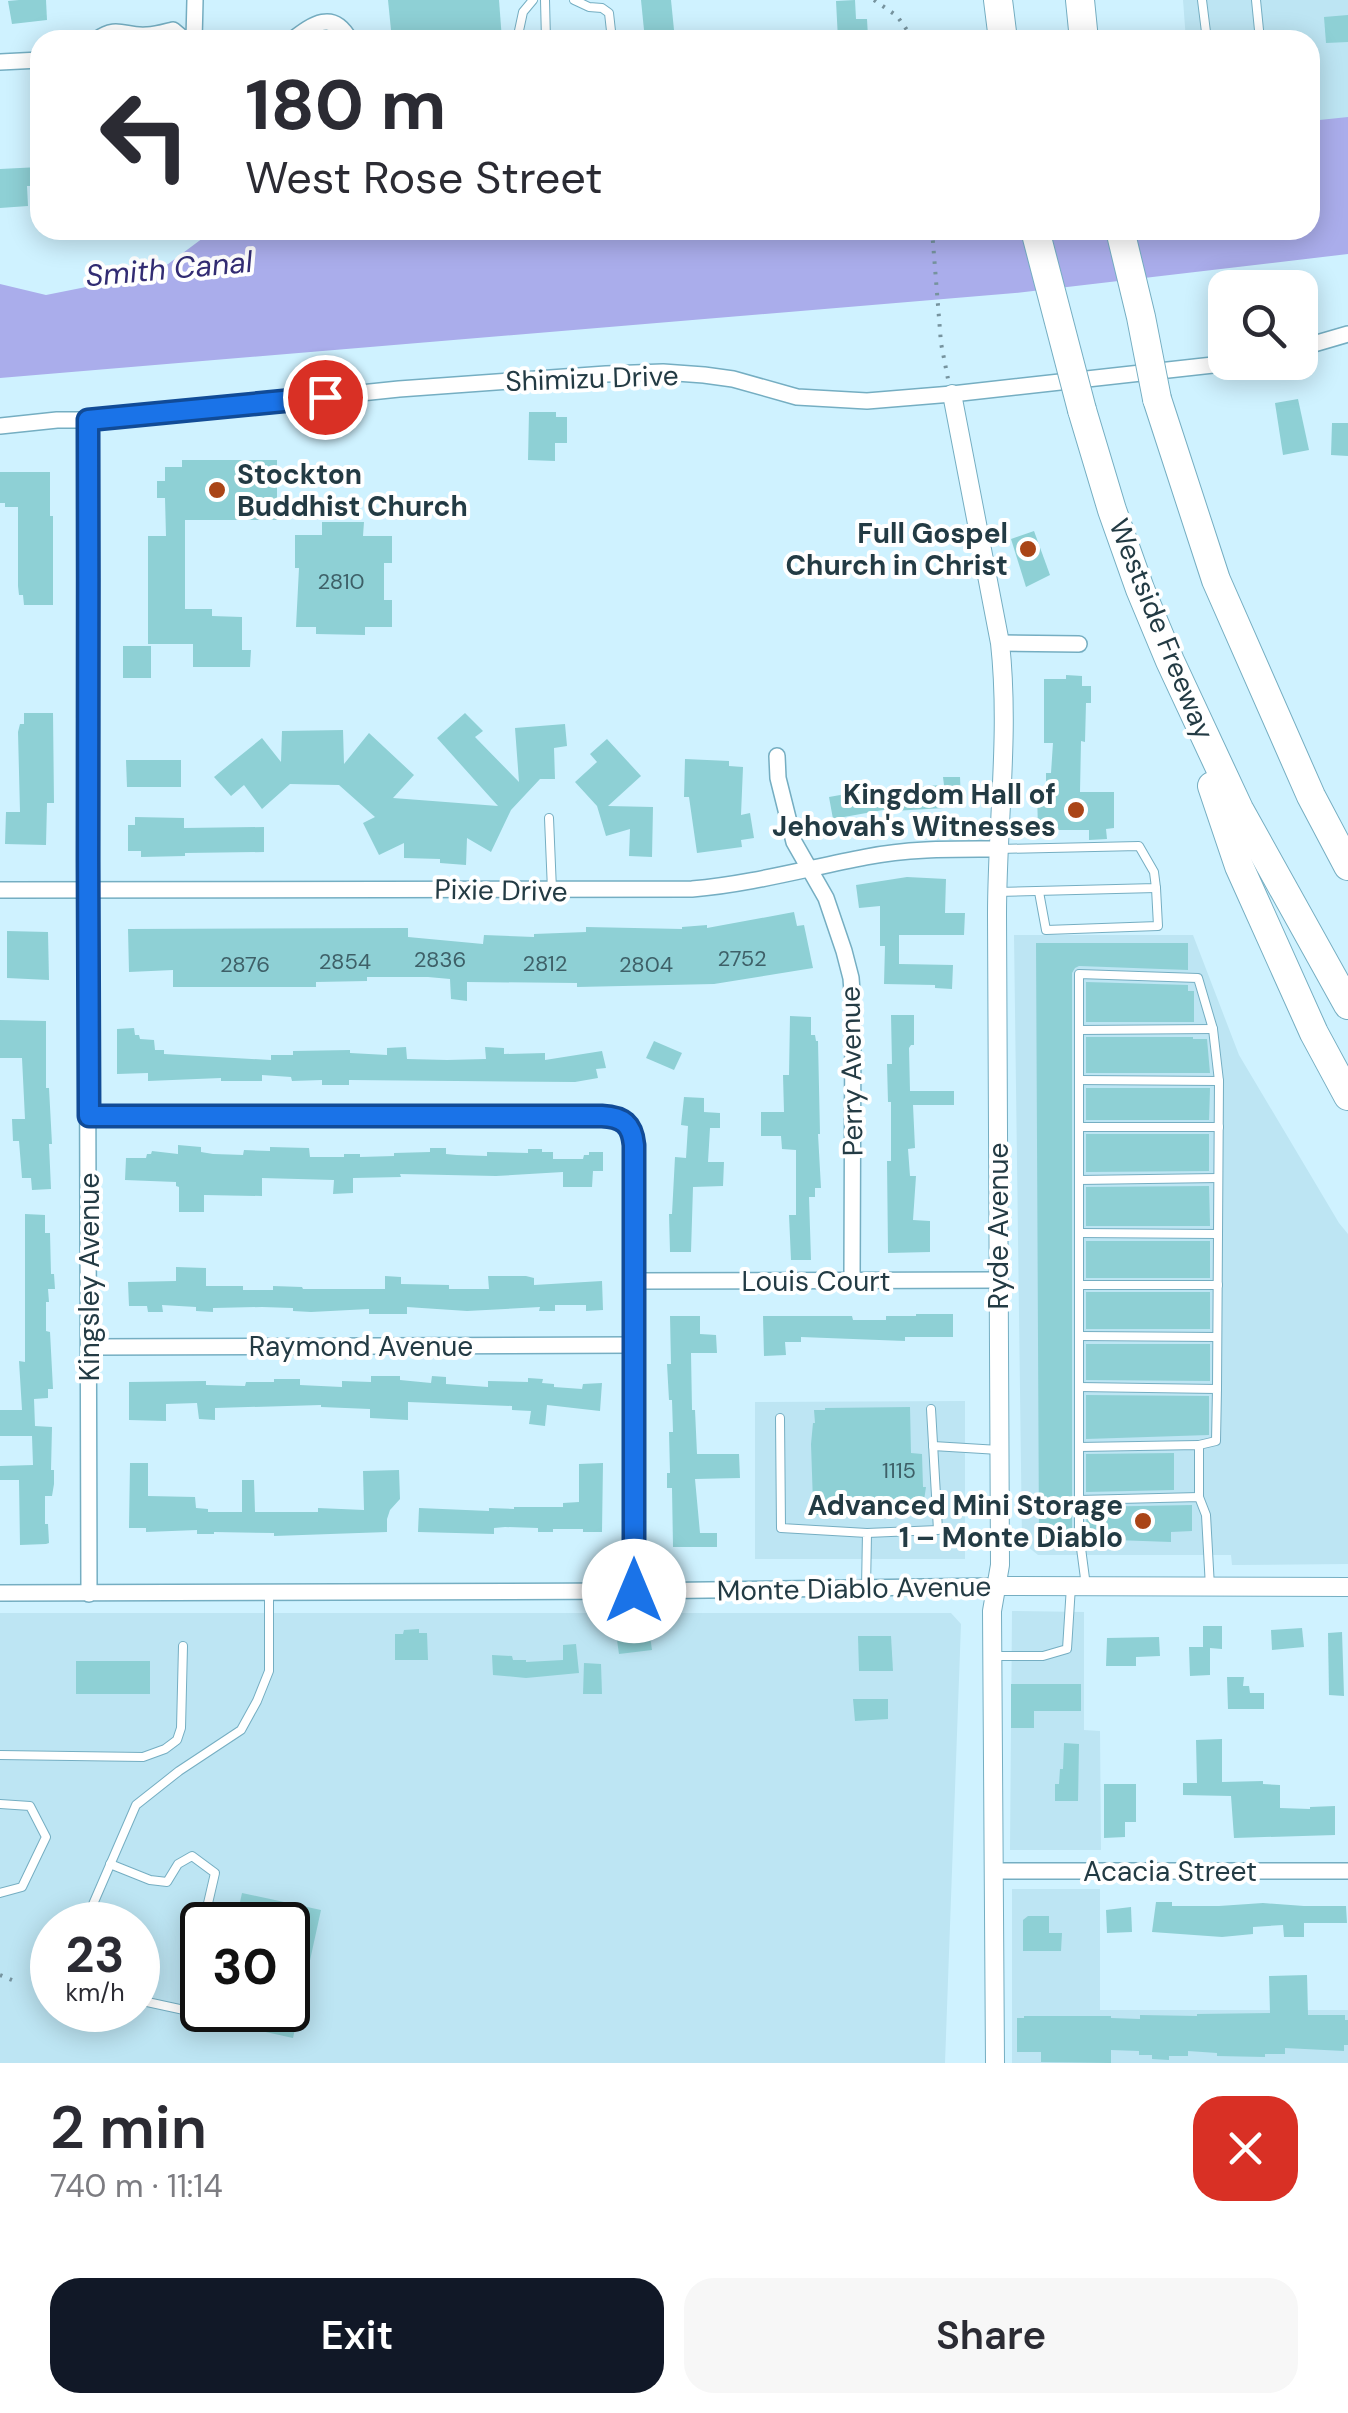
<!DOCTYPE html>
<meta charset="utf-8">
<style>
body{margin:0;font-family:"DM Sans",sans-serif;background:#f7f7f7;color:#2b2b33;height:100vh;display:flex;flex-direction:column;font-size:38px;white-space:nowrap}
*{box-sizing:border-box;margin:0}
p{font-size:32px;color:#7c7c81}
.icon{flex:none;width:55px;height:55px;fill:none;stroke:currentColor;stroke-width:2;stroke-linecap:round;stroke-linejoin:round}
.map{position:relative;height:2063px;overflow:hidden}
.side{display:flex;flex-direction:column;background:#fff;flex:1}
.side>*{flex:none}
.banner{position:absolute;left:30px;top:30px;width:1290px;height:210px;border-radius:30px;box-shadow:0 5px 25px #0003;background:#fff;color:#2b2b33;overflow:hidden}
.buttons{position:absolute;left:1208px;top:270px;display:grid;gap:20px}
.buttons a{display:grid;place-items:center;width:110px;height:110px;border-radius:20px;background:#fff;box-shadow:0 5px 25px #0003;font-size:50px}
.speed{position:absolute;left:30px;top:1902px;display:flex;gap:20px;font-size:50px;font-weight:700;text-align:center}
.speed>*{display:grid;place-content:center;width:130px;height:130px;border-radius:50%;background:#fff;box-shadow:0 5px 25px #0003;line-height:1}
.speed small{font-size:25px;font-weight:400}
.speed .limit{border:5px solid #111;border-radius:15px;background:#fff;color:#111}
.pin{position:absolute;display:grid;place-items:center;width:85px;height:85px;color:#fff;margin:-42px;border:5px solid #fff;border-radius:50%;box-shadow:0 2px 10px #0007}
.me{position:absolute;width:110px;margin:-55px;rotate:0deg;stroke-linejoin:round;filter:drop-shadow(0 0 8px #0008)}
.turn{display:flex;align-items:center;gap:35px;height:210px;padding:0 50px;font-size:45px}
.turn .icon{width:130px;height:130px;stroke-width:2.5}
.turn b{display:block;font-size:70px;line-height:85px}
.round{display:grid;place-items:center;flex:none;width:105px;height:105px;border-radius:30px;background:#f7f7f7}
.overview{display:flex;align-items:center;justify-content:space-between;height:170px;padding:0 50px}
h1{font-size:60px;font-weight:600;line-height:75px}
.action{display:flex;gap:20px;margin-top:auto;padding:20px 50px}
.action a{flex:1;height:115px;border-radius:30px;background:#111827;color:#fff;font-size:40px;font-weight:600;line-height:115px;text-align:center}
.action a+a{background:#f7f7f7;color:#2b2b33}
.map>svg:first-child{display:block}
</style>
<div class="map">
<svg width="1348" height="2063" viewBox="0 0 1348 2063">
<rect width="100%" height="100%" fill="#cff2ff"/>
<g fill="#bde5f3" fill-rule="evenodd">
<polygon points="1183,0 1348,0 1348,120 1310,124 1310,40 1186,40"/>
<polygon points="1014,935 1193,935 1239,1055 1339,1223 1348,1234 1348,1564 1232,1565 1231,1555 1038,1555 1022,1542"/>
<polygon points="965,1401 965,1559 755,1559 755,1402"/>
<polygon points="1012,1611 1084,1612 1084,1730 1100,1731 1101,1850 1010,1850"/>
<path d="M0 1613H951L961 1624 945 2063H0ZM52 1925H138V2010H52ZM202 1925H288V2010H202Z"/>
<polygon points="1012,1889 1100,1889 1100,2010 1348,2010 1348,2063 1012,2063"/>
</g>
<polygon fill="#aaadeb" points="1348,117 1348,254 1015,293 0,378 0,284 46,295 156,273 207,235 256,230 1310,230 1310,121"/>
<g fill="#8ed0d5">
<polygon points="19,0 46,0 47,20 12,24 8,1"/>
<polygon points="388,0 499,0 502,40 392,40"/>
<polygon points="641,0 671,0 675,40 645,40"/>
<polygon points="855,0 856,19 867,19 868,37 838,39 836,1"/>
<polygon points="1348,15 1348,42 1326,43 1324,17"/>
<polygon points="40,167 40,186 27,186 28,206 0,208 0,169"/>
<polygon points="1298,399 1309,450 1283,455 1275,403"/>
<polygon points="529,412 556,412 556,417 567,417 567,443 555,443 555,461 528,460"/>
<polygon points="1332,423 1348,423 1348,456 1331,455"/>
<polygon points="182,460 277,460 277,520 185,520 185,609 212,609 212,616 242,617 242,650 251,650 250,667 193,667 193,644 148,644 148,536 166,536 165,498 157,498 157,481 165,481 165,467 182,467"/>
<polygon points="0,472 50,472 50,516 53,516 53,605 24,605 23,595 19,595 18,586 18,507 5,507 5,503 0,503"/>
<polygon points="322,522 364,522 363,536 392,536 392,563 384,563 384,600 392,600 392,627 365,627 365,635 316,634 316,627 296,627 299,568 295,568 295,535 322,535"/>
<polygon points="1034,531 1050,575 1026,587 1011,539"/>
<rect x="123" y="646" width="28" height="32"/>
<polygon points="1066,675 1082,676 1082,686 1091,686 1091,703 1086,703 1085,742 1081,741 1080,792 1114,792 1114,828 1106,829 1107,839 1089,840 1089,830 1038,830 1037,792 1046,792 1046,773 1051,773 1053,743 1044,743 1044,679 1066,679"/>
<polygon points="24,713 53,713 54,803 47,803 46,845 5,844 6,812 20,812 18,732 20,724 24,724"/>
<polygon points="465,713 483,731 475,737 519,782 515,728 565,724 567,746 554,748 555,779 540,779 511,810 491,852 467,838 466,865 440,863 440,859 404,858 404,843 379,855 363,823 375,817 339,785 290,784 262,809 244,785 231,796 214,777 262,738 281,762 282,731 343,730 344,764 369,733 414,775 393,798 498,806 437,738"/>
<polygon points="607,739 641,776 608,806 653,807 652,857 629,856 630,829 606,836 597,806 575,782 597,762 590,754"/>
<polygon points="685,759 729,761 729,766 743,767 741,815 750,813 754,838 741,840 742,847 697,853 689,797 684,797"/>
<polygon points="126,760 181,760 181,787 127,787"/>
<polygon points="943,777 960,777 961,801 944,801 944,808 894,811 894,808 833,819 829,797 874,789 944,785"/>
<polygon points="135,817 184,818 184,828 264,827 264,852 185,853 185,856 141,857 141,851 128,851 128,825 135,825"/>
<polygon points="907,877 946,879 945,913 965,913 964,935 899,935 899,964 953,965 952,989 935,988 935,985 884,984 885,946 880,946 880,906 859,908 856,885"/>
<polygon points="794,912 797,926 804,925 813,968 714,984 577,987 577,983 467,982 467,1001 451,999 450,979 428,977 367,977 367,981 316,982 316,987 173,987 173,970 129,972 128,929 408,928 408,937 483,944 484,935 534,937 534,934 586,932 586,927 682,929 682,927 707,925 707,928"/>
<polygon points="7,931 48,932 49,980 7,978"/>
<polygon points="1036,943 1188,943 1188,970 1079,966 1075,968 1072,973 1072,1540 1039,1540"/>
<polygon points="1086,982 1188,985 1188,991 1194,991 1194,1022 1086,1022"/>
<polygon points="891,1015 914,1015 914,1045 911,1045 909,1048 910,1091 954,1091 954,1105 913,1105 915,1148 908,1149 910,1176 916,1176 913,1220 930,1221 930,1252 888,1253 887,1161 891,1161 891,1102 888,1102 887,1064 892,1064"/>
<polygon points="790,1016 811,1017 811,1035 815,1035 816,1041 818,1041 820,1134 818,1134 821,1188 815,1188 815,1197 809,1197 811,1260 791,1260 789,1215 796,1215 796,1150 782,1149 781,1136 761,1136 761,1112 784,1112 783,1075 789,1075"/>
<polygon points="0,1020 46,1021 46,1088 49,1088 52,1144 49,1144 51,1189 32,1190 31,1178 22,1178 19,1141 13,1141 12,1119 25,1119 22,1058 0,1058"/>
<polygon points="134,1028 135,1035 139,1035 140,1039 154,1040 155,1050 164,1050 164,1054 271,1060 271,1055 293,1055 293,1051 350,1050 350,1053 387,1055 387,1048 406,1047 407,1059 447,1060 486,1059 485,1047 504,1048 504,1054 545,1053 545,1060 602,1051 606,1068 596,1069 598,1078 575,1082 349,1080 349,1085 322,1085 322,1080 292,1081 291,1077 262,1075 262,1081 221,1081 221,1078 148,1081 148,1073 117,1074 117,1029"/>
<polygon points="1086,1037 1193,1037 1193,1039 1207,1039 1210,1073 1086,1073"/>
<polygon points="654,1041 682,1053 674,1070 646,1058"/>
<polygon points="1086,1088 1210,1088 1209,1120 1086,1120"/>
<polygon points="684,1097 704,1098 704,1112 720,1113 720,1128 710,1128 708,1162 724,1162 723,1186 693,1187 691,1252 670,1252 669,1214 672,1214 675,1157 686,1158 688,1126 681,1125"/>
<polygon points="1086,1134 1209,1134 1209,1171 1086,1172"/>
<polygon points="178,1145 201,1147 201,1152 213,1154 243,1155 244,1150 270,1151 270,1147 309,1148 310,1157 344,1157 344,1154 360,1154 360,1157 394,1156 394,1153 430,1152 430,1148 446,1148 446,1154 457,1155 487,1156 487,1152 528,1153 528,1149 542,1149 542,1152 553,1152 553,1159 583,1159 584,1155 589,1155 589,1152 603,1152 603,1171 593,1171 592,1187 563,1187 563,1172 496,1176 400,1174 401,1177 353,1178 353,1193 333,1194 334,1180 262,1178 262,1196 204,1195 204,1212 179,1212 179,1187 176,1186 176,1182 125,1180 126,1158 146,1158 147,1154 151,1154 152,1151 178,1154"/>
<polygon points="1209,1186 1210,1226 1086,1226 1086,1187"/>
<polygon points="25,1214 45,1215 45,1233 50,1233 51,1274 54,1274 55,1289 48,1289 49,1302 46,1302 46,1331 50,1332 53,1389 48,1389 48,1398 34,1399 35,1426 52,1427 51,1470 54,1470 54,1484 52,1496 45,1496 45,1524 48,1524 49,1543 46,1544 20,1545 19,1480 0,1480 0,1466 33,1465 32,1436 0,1436 0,1410 22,1410 19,1361 25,1362"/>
<rect x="1086" y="1241" width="124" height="37"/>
<polygon points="176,1267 206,1268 206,1286 243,1286 243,1290 273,1290 273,1286 302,1287 303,1289 385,1289 385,1276 401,1277 401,1284 449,1285 449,1289 489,1289 488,1276 526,1276 534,1278 534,1285 602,1281 603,1310 586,1311 586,1305 555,1305 555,1311 539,1311 540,1307 467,1311 407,1307 407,1314 369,1314 369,1309 311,1312 293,1311 293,1308 262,1307 213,1308 213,1312 196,1311 196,1307 162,1305 163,1312 148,1312 147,1306 129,1306 128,1282 176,1281"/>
<rect x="1086" y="1292" width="124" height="37"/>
<polygon points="916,1314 953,1314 953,1337 905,1337 905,1341 801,1337 801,1342 785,1342 786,1355 764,1356 763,1316 852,1316 853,1320 886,1320 886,1316 916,1316"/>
<polygon points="670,1316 700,1316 700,1334 716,1335 717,1353 691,1353 692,1410 695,1410 697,1454 739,1454 740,1478 695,1479 700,1533 717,1533 717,1547 673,1547 672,1488 667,1488 667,1473 670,1473 669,1432 673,1432 672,1400 669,1400 667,1364 671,1364"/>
<polygon points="1086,1344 1210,1344 1210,1381 1086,1380"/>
<polygon points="371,1376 400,1376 400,1380 431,1383 432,1376 446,1377 446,1384 488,1387 488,1381 528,1382 528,1378 543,1379 542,1383 554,1384 554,1387 582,1389 583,1384 602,1383 600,1411 547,1405 545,1426 529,1424 531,1411 512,1410 512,1406 408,1402 408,1420 370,1418 370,1409 321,1407 321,1405 215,1408 215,1420 199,1419 197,1403 166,1404 166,1421 129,1420 129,1382 206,1381 206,1385 245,1386 246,1382 274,1382 274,1379 300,1379 300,1385 342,1387 342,1381 371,1382"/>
<polygon points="1086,1395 1209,1396 1209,1435 1086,1439"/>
<polygon points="910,1407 911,1453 922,1454 923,1487 926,1487 922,1514 854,1515 855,1518 816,1515 815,1503 813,1503 811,1444 813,1423 815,1423 814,1410 825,1410 825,1408"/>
<polygon points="1174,1453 1174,1490 1086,1492 1086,1454"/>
<polygon points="130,1463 148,1463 148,1496 195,1497 196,1508 208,1509 208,1512 242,1512 242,1480 254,1480 255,1512 318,1512 318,1508 364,1510 363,1471 399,1470 400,1499 390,1510 387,1519 387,1532 274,1536 274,1533 214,1532 214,1534 197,1534 197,1530 146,1532 146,1528 129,1528"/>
<polygon points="603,1463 602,1532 583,1532 583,1529 553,1529 553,1532 538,1532 538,1528 505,1527 494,1528 494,1534 418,1532 419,1508 489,1511 489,1508 514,1509 514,1507 563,1507 563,1503 579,1502 579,1464"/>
<polygon points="1192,1505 1192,1531 1171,1532 1171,1542 1087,1539 1086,1507"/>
<polygon points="1203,1626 1222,1626 1222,1649 1210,1648 1210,1675 1190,1676 1189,1647 1203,1647"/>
<polygon points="1302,1628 1304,1647 1272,1650 1271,1630"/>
<polygon points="419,1629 419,1633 427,1633 428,1660 395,1660 395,1634 403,1634 404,1630"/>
<polygon points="649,1630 652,1650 619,1654 616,1633"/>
<polygon points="1342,1632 1344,1696 1329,1695 1328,1633"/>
<polygon points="858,1636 891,1636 893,1671 859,1671"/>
<polygon points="1159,1637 1160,1656 1136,1657 1136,1666 1106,1666 1107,1638"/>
<polygon points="576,1644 579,1673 526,1678 493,1675 492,1655 512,1656 513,1660 526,1660 526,1662 563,1660 563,1645"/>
<rect x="76" y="1661" width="74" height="33"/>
<polygon points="584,1663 601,1664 602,1694 583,1694"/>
<polygon points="1227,1677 1244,1677 1243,1686 1249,1686 1250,1693 1264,1693 1264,1709 1228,1709"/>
<polygon points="1011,1684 1081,1684 1081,1711 1034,1711 1034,1728 1011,1728"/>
<polygon points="853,1699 888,1699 888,1719 855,1721"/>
<polygon points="1222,1739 1222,1782 1263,1781 1263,1784 1280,1785 1280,1808 1310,1809 1310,1807 1335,1806 1335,1835 1234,1838 1231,1796 1183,1795 1183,1783 1197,1783 1196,1740"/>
<polygon points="1064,1743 1079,1744 1078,1801 1055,1801 1055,1784 1059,1784 1060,1769 1063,1769"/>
<polygon points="1104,1784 1136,1784 1136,1822 1125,1822 1125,1837 1104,1838"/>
<polygon points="242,1893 321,1910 293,2038 193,2016 194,2010 288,2010 288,1925 235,1925"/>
<polygon points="1156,1902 1172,1902 1172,1906 1219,1906 1263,1903 1304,1906 1346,1906 1347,1923 1304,1923 1304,1937 1284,1937 1283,1925 1253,1927 1253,1934 1222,1937 1152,1932"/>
<polygon points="1131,1907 1132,1932 1107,1933 1106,1910"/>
<polygon points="1028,1916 1049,1916 1049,1933 1062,1933 1061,1951 1023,1951 1023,1920"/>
<polygon points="1307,1975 1308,2015 1345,2015 1345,2020 1348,2020 1348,2045 1344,2045 1344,2051 1285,2048 1285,2054 1265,2054 1265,2057 1217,2056 1217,2053 1188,2051 1188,2056 1169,2056 1169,2060 1152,2059 1152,2055 1139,2055 1139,2051 1111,2050 1111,2063 1041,2062 1041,2052 1017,2052 1017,2018 1024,2018 1024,2016 1111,2016 1111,2018 1140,2019 1140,2015 1197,2016 1197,2014 1270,2013 1269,1976"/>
</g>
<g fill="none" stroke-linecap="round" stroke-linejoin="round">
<g stroke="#75aec2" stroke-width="10">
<g id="service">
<polyline points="545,0 546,40"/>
<polyline points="574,0 589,7 602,8 609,13 612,40"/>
<polyline points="1202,0 1207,40"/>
<polyline points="1256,0 1260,40"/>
<polyline points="517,40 523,12 533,0"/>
<polyline points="549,818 552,890"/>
<polyline points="997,892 1156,888 1154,872 1139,846 999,849"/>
<polyline points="1039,892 1046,930 1158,926 1156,888"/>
<polyline points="1079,1030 1213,1029"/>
<polyline points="1079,1080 1219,1081"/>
<polyline points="1079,1127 1219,1127"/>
<polyline points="1079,1180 1218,1178"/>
<polyline points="1079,1233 1218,1234"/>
<polyline points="1079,1285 1218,1285"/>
<polyline points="1079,1336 1217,1337"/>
<polyline points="1079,1387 1217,1389 1216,1441 1199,1445"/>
<polyline points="780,1418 781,1528 867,1533 866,1588"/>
<polyline points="933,1446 999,1450"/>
<polyline points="1079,1447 1199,1445 1199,1497"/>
<polyline points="1079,1500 1199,1497 1206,1515 1210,1587"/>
<polyline points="867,1533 938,1530 931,1409"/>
<polyline points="1086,1586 1079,1533 1079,974 1198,978 1213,1029 1219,1081 1217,1389"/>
<polyline points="996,1656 1043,1656 1067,1649 1071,1586"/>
<polyline points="0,1755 143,1757 165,1749 177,1740 181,1728 183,1646"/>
<polyline points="0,1804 30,1806 46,1837 22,1887 0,1893"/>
<polyline points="110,1864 150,1880 167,1882 178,1864 192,1856 215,1873 203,1925"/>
<polyline points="84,1925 136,1805 179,1771 241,1730 257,1701 269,1671 269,1593"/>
<polyline points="138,2000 184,2010 202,1927"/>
</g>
</g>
<g stroke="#75aec2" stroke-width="18">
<g id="minor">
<path d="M96 40C118 24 124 37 147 35 155 35 165 32 173 30L185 40"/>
<polyline points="194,40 195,0"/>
<path d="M292 40C313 24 333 9 350 40"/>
<polyline points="0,62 40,60"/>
<polyline points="1300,348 1348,334"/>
<polyline points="88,420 90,726 87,833 89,1594"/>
<polyline points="0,426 57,420 102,420 399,389 606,374 663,372 704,375 733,379 797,397 867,401 952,394 1240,362"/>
<polyline points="1000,643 1079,644"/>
<polyline points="777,756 778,778 794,842 826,898 844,951 851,978 853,1005 852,1280"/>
<path d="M0 890 692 889C751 884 808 868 866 857 910 848 954 849 997 849"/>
<path d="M89 1117 601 1116C623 1117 632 1124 635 1145L634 1591"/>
<polyline points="633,1281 998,1280"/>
<polyline points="89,1347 633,1345"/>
<polyline points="0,1593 634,1591 997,1586"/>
<polyline points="993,1871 1348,1871"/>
</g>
</g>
<g stroke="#75aec2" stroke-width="20">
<g id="tertiary">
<path d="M952 394 1000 643C1010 733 997 824 997 915 998 1132 999 1349 1000 1565L992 1611 995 2063"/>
<polyline points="997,1586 1348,1587"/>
</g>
</g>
<g stroke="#75aec2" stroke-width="30">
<g id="motorway">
<polyline points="998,0 1003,40"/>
<polyline points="1080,0 1084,40"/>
<polyline points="1157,399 1216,580 1311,796 1348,866"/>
<polyline points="1082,410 1112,510 1140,589 1170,661 1239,809 1348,1005"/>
<polyline points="1212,786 1239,866 1314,1033 1348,1096"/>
</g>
</g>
<g stroke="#76939e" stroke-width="4" stroke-dasharray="2.5 8" stroke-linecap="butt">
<polyline points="874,0 897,16 914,40"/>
<polyline points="932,230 941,343 948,379"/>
<polyline points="0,1975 12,1980"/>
</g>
<use href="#service" stroke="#fff" stroke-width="8"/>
<use href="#minor" stroke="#fff" stroke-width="15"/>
<use href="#tertiary" stroke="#fff" stroke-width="18"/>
<use href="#motorway" stroke="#fff" stroke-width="28"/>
<g stroke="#75aec2" stroke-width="30" stroke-linecap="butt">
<g id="motorway-bridge">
<polyline points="1035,230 1082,410"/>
<polyline points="1120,230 1141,317 1157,399"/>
</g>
</g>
<use href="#motorway-bridge" stroke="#fff" stroke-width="28"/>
</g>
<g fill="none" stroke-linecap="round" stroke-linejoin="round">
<g stroke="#114b97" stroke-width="25">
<path id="route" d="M325 397 88 420C89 652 87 884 89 1116H602C623 1117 632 1124 634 1145V1591"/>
</g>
<use href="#route" stroke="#1a73e8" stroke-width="18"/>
</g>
<g fill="#aa4517" stroke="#fff" stroke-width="4">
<circle cx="217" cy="490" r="10"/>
<circle cx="1028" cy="549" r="10"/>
<circle cx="1076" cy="810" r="10"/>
<circle cx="1143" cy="1521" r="10"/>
</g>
<g text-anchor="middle" stroke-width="8" stroke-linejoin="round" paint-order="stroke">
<g font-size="22" fill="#3e6068">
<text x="341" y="589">2810</text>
<text x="742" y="966">2752</text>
<text x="440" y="967">2836</text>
<text x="345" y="969">2854</text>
<text x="545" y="971">2812</text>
<text x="245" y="972">2876</text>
<text x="646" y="972">2804</text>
<text x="899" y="1478">1115</text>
</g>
<g font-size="28" fill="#233b44" stroke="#fff">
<text transform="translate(592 378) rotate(-2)" y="10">Shimizu Drive</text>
<text transform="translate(1162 629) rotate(68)" y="10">Westside Freeway</text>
<text transform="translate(501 890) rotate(1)" y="10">Pixie Drive</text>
<text transform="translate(851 1071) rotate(-91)" y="10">Perry Avenue</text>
<text transform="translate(998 1226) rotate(-90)" y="10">Ryde Avenue</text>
<text transform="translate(89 1277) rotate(-90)" y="10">Kingsley Avenue</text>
<text x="816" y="1291">Louis Court</text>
<text x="361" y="1356">Raymond Avenue</text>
<text transform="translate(854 1588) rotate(-1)" y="10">Monte Diablo Avenue</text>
<text x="1170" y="1881">Acacia Street</text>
</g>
<g font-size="28" font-weight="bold" fill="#233b44" stroke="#fff" text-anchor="end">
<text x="237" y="484" text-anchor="start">Stockton<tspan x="237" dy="32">Buddhist Church</tspan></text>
<text x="1008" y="543">Full Gospel<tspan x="1008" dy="32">Church in Christ</tspan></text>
<text x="1056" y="804">Kingdom Hall of<tspan x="1056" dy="32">Jehovah's Witnesses</tspan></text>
<text x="1123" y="1515">Advanced Mini Storage<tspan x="1123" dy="32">1 – Monte Diablo</tspan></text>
</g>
<g font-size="30" font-style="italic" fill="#322c73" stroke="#fff">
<text transform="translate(169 269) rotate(-5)" y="10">Smith Canal</text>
</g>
</g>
</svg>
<div class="buttons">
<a><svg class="icon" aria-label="search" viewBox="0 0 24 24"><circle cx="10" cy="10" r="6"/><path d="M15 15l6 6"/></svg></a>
</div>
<div class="speed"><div>23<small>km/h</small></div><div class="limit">30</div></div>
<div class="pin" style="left:325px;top:397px;background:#d93025"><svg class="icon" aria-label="arrive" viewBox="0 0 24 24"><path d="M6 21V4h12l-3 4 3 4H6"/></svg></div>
<svg class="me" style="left:634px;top:1591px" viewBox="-20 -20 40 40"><circle r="19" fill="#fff"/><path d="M0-13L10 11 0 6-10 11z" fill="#1a73e8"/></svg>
<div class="banner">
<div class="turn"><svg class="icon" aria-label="left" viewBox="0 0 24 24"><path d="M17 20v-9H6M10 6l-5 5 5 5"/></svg><div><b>180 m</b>West Rose Street</div></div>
</div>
</div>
<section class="side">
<div class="overview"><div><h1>2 min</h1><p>740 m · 11:14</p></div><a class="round" style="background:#d93025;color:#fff"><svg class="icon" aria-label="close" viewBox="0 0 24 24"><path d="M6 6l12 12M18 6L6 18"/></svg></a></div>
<div class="action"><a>Exit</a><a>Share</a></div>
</section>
